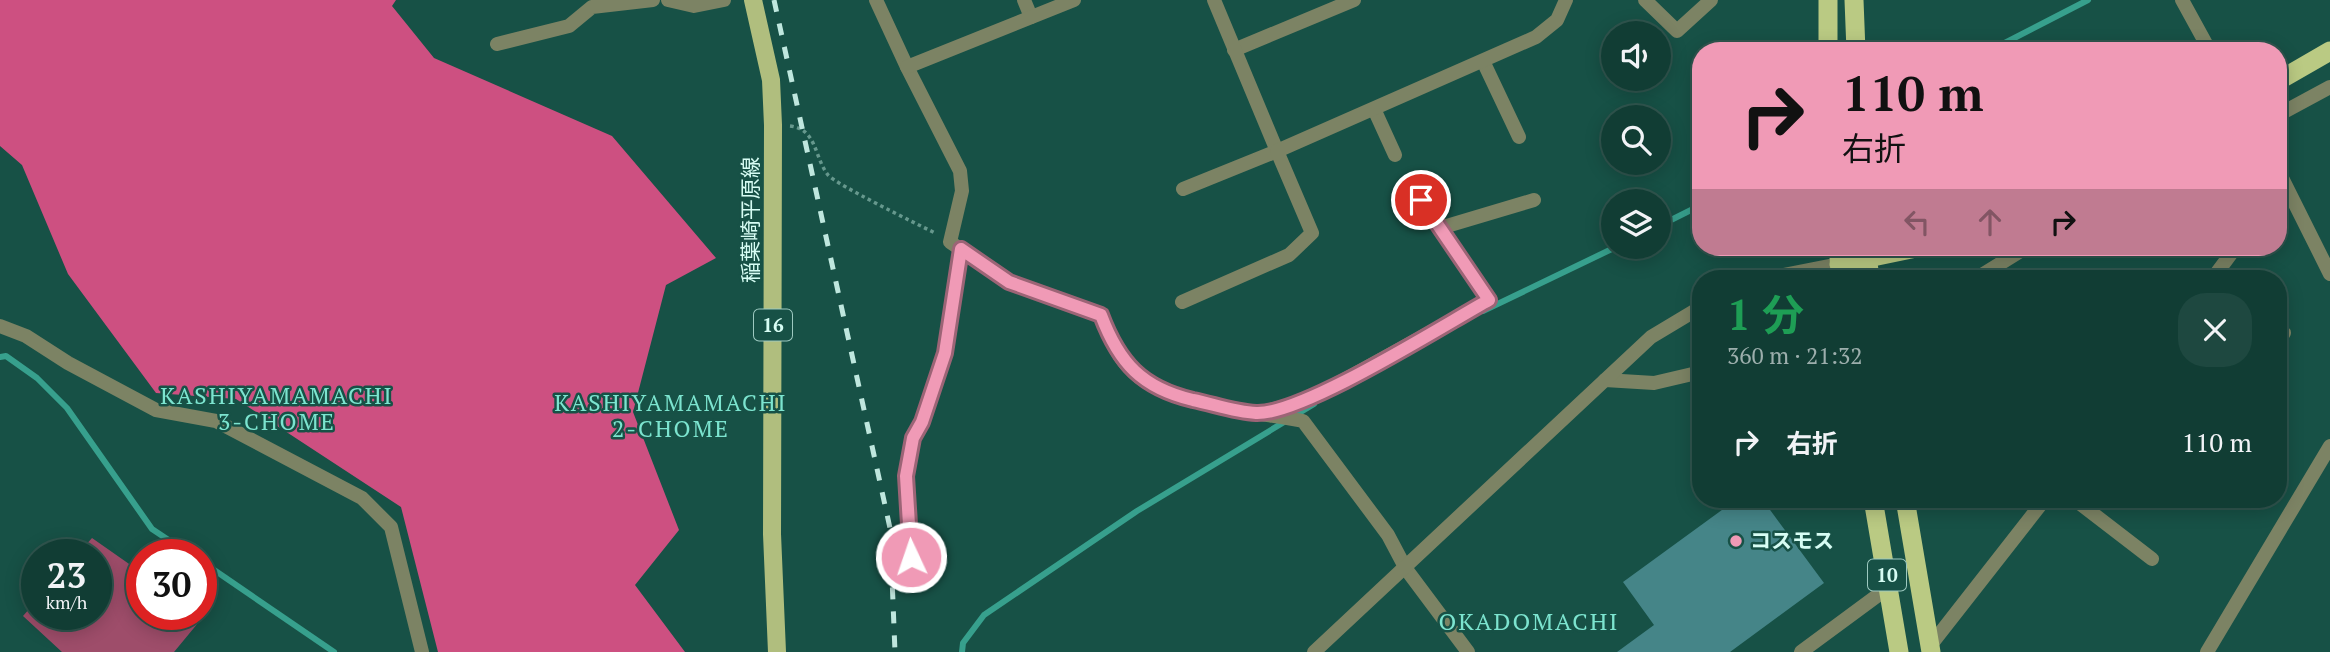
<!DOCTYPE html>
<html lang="ja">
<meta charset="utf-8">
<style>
body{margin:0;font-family:"PT Serif","Noto Sans JP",serif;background:#1e4840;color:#f1f3f6;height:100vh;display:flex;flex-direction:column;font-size:26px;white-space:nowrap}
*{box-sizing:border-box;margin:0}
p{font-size:23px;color:#9caeac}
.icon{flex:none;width:38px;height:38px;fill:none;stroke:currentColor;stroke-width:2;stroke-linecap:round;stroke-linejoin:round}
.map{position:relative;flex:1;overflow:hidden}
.panel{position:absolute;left:1692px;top:270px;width:595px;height:238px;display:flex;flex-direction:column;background:#113d34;border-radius:28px;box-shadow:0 4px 18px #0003,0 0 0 2px #30564f}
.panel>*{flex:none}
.hud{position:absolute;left:1692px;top:42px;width:595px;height:214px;border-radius:28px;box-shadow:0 4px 18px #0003,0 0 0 2px #30564f;background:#f09ab6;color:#111;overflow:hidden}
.controls{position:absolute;left:1601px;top:21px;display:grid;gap:14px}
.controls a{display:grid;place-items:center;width:70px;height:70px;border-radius:50%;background:#113d34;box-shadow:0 4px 18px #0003,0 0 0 2px #30564f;font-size:35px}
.speed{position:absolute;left:21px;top:539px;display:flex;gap:14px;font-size:35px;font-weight:700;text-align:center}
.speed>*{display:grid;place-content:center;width:91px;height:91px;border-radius:50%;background:#113d34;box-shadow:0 4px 18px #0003,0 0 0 2px #30564f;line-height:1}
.speed small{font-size:18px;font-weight:400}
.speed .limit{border:10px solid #d22;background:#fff;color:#111}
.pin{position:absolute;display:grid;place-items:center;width:60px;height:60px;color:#fff;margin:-30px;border:4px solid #fff;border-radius:50%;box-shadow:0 2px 7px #0007}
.me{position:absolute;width:77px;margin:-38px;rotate:357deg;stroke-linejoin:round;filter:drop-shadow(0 0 5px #0008)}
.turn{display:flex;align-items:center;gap:24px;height:147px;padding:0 35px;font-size:32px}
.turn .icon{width:91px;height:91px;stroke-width:2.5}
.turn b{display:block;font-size:49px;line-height:60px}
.lanes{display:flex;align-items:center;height:66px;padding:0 35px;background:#0003;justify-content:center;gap:35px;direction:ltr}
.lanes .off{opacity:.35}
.round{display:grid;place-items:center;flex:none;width:74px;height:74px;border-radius:28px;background:#1e4840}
.overview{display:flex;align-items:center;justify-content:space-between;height:119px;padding:0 35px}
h1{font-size:42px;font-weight:700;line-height:52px;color:#1e9e55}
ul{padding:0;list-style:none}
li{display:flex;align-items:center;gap:21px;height:105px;padding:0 35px}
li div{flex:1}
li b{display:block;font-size:26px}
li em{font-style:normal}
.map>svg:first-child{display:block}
</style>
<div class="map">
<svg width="2330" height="652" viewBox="0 0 2330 652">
<rect width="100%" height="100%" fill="#175146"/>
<polygon fill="#9e4d6a" points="92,538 142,573 142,614 199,614 203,617 174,652 62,652 23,616 37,600 37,614 96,614 96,555 77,555"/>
<polygon fill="#cd5081" points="0,0 396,0 392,6 434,58 612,136 716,258 666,285 633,412 679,530 635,585 685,652 438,652 401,507 236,399 156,393 68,274 22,165 0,146"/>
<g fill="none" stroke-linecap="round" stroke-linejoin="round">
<g stroke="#37a08d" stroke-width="6">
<polyline points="1991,50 2088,0"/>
<polyline points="1659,226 1701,205"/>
<polyline points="1483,311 1616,247"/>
<polyline points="0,357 6,356 37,378 67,408 152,529 191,555"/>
<polyline points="201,561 334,652"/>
<polyline points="962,652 963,643 984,615 1137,511 1314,404"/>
</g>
</g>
<polygon fill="#458588" points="1737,499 1762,499 1824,583 1730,652 1617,652 1654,625 1623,582"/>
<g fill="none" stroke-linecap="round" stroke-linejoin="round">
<path stroke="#66988d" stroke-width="3.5" stroke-dasharray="3.5 3.5" stroke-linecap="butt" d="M790 126C817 129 814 157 828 175 837 185 917 224 935 233"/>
<g stroke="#7c8364" stroke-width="14">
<polyline points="668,0 694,6 724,0"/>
<path d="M876 0 907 67 960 171 962 191 950 242 1009 282 1101 315C1108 333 1115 353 1129 368 1163 407 1254 411 1303 421L1388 535 1406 569 1468 652"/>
<polyline points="1024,0 1031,17"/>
<polyline points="1645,0 1677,31 1711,0"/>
<polyline points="2182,0 2210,51"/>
<polyline points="497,44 569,26 592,7 653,0"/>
<polyline points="1234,50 1354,0"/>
<polyline points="1483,61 1519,137"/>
<polyline points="907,67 1074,0"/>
<polyline points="1374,109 1395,155"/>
<polyline points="2278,115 2330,87"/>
<polyline points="2278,170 2330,274"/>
<polyline points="1183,189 1277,151 1214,0"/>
<polyline points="1440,228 1534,200"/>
<polyline points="1769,278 1839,264"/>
<polyline points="1977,278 2027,247"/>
<polyline points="2213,278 2236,247"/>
<polyline points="1182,302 1289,255 1312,233 1277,151 1536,37 1557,20 1566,0"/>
<polyline points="0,326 26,336 68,363 156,410 216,421 362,498 391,527 422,652"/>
<polyline points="2278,328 2284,333"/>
<polyline points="1605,380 1654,383 1701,372"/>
<polyline points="1266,411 1306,401 1489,300 1421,200"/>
<polyline points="2074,499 2152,559"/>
<polyline points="911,557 906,476 913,438 922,422 945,353 961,249"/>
<polyline points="1930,646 2045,499"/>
<polyline points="1314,652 1651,337 1701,307"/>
<polyline points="1801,652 1889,587"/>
<polyline points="2207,652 2330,446"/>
</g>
<polyline stroke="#b0be7e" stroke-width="18" points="753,0 771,80 773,125 772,534 777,652"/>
<g stroke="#baca83" stroke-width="19">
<polyline points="1854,0 1856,51"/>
<polyline points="1828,51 1828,0"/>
<polyline points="2278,81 2330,51"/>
<polyline points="1838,247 1841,278"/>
<polyline points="1866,248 1870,278"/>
<polyline points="1839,264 1921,247"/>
<polyline points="1873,499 1899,652"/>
<polyline points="1905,499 1931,652"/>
</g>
<polyline stroke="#bfe7de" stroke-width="5" stroke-dasharray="12 12" stroke-linecap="butt" points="774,0 890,528 895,652"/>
</g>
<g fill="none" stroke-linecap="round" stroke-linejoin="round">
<g stroke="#9c6476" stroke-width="18">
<path id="route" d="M911 557 906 476 913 438 922 422 945 353 961 249 1009 282 1101 315C1119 363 1142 388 1193 400 1213 404 1235 412 1256 413 1302 415 1442 326 1489 300L1421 200"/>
</g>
<use href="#route" stroke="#f09ab6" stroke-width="12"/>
</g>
<circle fill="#f09ab6" stroke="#175146" stroke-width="2.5" cx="1736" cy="541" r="7"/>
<g text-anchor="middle" stroke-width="5" stroke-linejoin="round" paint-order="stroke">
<g fill="#175146" stroke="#9dc9c0" stroke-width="2">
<rect x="754" y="309.5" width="38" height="31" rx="5"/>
<rect x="1868" y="559.5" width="38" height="31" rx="5"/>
</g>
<g font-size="19" font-weight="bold" fill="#d7fdf4">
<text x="773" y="332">16</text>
<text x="1887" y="582">10</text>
</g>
<g font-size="21" fill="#d7fdf4" stroke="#175146">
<text transform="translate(751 220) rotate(-90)" y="7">稲葉崎平原線</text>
</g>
<g font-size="21" font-weight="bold" fill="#d7fdf4" stroke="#175146" text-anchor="start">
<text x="1750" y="548">コスモス</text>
</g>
<g font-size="23" letter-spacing="2" fill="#7ce4cf" stroke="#175146">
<text x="277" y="404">KASHIYAMAMACHI<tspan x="277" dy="26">3-CHOME</tspan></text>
<text x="671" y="411">KASHIYAMAMACHI<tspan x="671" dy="26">2-CHOME</tspan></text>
</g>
<g font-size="24" letter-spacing="2" fill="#7ce4cf" stroke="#175146">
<text x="1529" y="630">OKADOMACHI</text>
</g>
</g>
</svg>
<div class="controls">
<a><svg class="icon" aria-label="sound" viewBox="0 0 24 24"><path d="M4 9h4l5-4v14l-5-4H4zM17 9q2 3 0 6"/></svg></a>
<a><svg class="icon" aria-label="search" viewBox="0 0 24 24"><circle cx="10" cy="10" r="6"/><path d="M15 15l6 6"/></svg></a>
<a><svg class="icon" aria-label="layers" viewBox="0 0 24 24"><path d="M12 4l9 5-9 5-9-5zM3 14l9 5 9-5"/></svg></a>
</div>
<div class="speed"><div>23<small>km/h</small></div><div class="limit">30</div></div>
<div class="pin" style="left:1421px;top:200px;background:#d93025"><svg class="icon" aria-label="arrive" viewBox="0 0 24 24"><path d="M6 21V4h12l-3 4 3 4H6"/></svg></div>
<svg class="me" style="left:911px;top:557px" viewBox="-20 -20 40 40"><circle r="17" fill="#f09ab6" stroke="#fff" stroke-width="3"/><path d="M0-11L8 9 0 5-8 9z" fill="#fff"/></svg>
<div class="hud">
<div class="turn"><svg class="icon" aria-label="right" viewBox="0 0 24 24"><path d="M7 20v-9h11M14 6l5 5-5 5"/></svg><div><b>110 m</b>右折</div></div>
<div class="lanes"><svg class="icon off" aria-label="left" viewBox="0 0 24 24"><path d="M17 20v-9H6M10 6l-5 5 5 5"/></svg><svg class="icon off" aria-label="ahead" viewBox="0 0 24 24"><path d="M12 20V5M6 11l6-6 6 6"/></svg><svg class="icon" aria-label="right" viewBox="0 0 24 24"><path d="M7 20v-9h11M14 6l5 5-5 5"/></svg></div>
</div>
<section class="panel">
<div class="overview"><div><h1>1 分</h1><p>360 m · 21:32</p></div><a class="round"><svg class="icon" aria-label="close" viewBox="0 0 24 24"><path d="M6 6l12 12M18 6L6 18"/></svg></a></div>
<ul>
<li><svg class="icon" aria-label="right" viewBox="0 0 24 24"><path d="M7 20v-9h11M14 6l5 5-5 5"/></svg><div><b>右折</b></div><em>110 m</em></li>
</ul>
</section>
</div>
